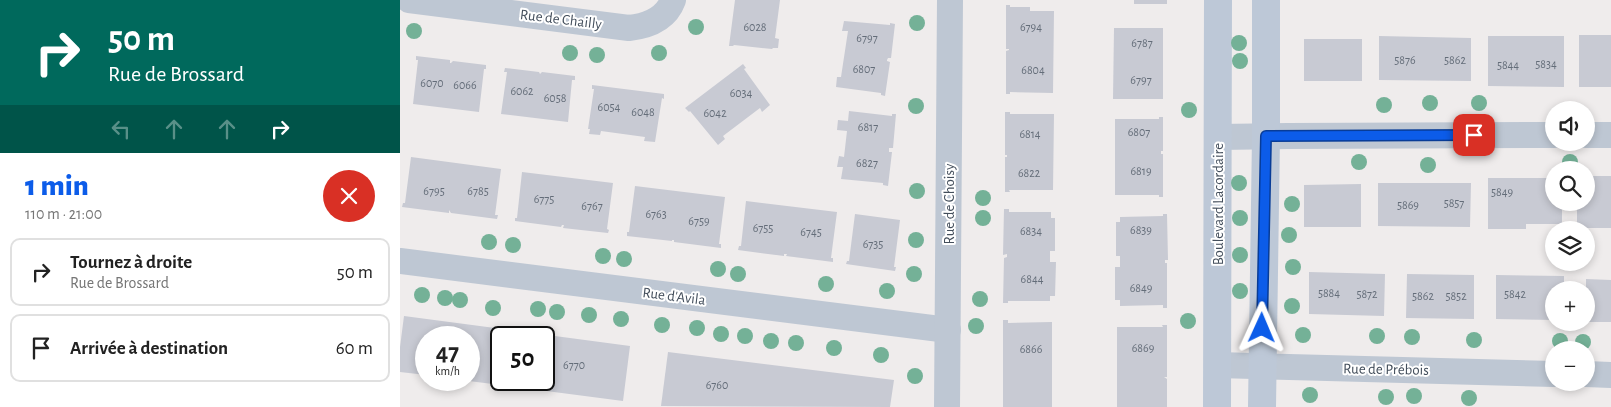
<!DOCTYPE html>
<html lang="fr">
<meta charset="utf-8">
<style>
body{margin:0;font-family:"Alegreya Sans",sans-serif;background:#f6f6f6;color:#222;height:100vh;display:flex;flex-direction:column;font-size:19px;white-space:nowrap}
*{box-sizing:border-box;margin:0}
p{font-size:16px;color:#767676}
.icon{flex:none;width:28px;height:28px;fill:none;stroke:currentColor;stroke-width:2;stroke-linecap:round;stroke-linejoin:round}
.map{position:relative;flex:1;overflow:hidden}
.panel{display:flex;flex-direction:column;background:#fff;width:400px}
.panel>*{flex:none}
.top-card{background:#00695c;color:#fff;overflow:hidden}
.tools{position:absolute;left:1145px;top:101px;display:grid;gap:10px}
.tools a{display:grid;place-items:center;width:50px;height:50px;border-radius:50%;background:#fff;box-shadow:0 2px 8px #0003;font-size:25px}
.speed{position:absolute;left:15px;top:326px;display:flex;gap:10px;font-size:25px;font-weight:700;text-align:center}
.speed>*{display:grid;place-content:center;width:65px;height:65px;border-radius:50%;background:#fff;box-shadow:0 2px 8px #0003;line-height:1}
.speed small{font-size:12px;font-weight:400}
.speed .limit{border:2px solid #111;border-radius:8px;background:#fff;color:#111}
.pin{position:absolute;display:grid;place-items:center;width:42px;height:42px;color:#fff;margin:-21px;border-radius:10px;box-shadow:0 2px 8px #0006}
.me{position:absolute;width:55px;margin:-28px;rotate:1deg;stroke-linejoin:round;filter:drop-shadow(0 0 4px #0008)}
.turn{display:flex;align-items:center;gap:18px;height:105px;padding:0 25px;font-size:22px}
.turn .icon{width:65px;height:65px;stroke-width:2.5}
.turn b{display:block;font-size:35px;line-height:42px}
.lanes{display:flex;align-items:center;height:48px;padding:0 25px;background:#0003;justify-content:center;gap:25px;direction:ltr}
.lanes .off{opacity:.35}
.round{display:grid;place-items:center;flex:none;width:52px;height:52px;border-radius:26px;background:#f6f6f6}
.headline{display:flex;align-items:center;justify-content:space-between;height:85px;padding:0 25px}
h1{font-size:30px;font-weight:800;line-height:38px;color:#0c5ce9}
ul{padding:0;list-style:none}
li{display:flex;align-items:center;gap:15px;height:68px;margin:0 10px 8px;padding:0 15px;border:2px solid #e0e0e0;border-radius:10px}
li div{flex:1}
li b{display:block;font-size:19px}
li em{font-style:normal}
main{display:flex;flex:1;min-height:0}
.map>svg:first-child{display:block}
</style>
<main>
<section class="panel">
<div class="top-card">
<div class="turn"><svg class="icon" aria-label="right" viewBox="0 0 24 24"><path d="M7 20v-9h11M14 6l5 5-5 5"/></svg><div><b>50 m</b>Rue de Brossard</div></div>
<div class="lanes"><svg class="icon off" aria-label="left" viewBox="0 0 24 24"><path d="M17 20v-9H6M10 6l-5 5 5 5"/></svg><svg class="icon off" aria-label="ahead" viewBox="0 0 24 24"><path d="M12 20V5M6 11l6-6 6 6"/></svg><svg class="icon off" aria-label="ahead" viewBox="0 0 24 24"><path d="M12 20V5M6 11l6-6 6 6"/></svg><svg class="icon" aria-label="right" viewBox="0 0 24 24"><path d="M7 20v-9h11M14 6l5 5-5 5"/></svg></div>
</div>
<div class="headline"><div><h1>1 min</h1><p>110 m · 21:00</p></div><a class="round" style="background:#d93025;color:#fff"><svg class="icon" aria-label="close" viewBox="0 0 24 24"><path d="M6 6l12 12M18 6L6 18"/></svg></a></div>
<ul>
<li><svg class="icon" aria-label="right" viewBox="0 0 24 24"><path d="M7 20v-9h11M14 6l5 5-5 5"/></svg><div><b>Tournez à droite</b><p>Rue de Brossard</p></div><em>50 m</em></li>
<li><svg class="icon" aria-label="arrive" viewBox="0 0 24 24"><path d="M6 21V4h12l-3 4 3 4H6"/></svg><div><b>Arrivée à destination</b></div><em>60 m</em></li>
</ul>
</section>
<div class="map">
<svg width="1211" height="407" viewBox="0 0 1211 407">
<rect width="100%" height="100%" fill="#efecec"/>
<g fill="#c8cad3" fill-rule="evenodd">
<polygon points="335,0 380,0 375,38 379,39 378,48 373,48 372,49 334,45 333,46 329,46"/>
<rect x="734" y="0" width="33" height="4"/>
<polygon points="606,5 610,5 610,7 630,7 630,11 654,11 653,93 610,92 610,94 606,94 606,51 609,50 609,49 606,49"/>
<polygon points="444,21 490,25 490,23 495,24 491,58 488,58 487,60 487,61 490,62 485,96 481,95 481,93 436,87 437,77 441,77 448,31 442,31"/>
<polygon points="714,28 763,28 763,99 713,99"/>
<rect x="1179" y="35" width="32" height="52"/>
<polygon points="979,36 1071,38 1071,81 979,80"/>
<polygon points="1088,36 1164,36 1164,87 1088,86"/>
<rect x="904" y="39" width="58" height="42"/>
<polygon points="16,56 50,60 50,63 51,63 53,61 86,65 86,69 84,69 79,112 13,104 18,60 16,60"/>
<polygon points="343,64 346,68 344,69 370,105 362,112 360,108 323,136 325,139 318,145 290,111 289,112 285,108"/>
<polygon points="105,68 139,72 140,74 142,72 175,76 175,80 172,80 168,122 101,114 107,72 104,72"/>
<polygon points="192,85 264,94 264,99 262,98 255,142 244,141 245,137 201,131 200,135 189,134 190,129 188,129 194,89 192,89"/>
<polygon points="449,111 492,116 492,114 496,114 493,148 489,148 489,152 492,152 488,186 483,185 483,183 441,179 443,167 437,167 439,156 444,157 447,131 437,130 438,120 448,121"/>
<polygon points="605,112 610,112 610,114 654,114 653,190 609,190 610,192 605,192 605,157 607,157 607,155 605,155"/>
<polygon points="759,117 763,117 763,151 761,151 761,154 763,154 763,197 759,197 759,195 715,195 715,119 759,119"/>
<polygon points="11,157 101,169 95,215 98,215 97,219 51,213 49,210 49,213 2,207 3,203 5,203"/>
<polygon points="122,172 213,183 207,229 209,230 208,233 163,228 164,225 162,225 161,227 115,221 115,218 117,218"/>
<polygon points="1186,176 1211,176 1211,228 1177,228 1177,202 1186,202"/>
<polygon points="1088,178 1154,178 1154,202 1162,202 1162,224 1126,224 1126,229 1088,229"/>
<polygon points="978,183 1071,183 1070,227 978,226"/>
<polygon points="961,184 961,227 904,227 904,185"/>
<polygon points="235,186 325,197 319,244 321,244 321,248 274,242 274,240 272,240 272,241 227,236 227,232 229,232"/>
<polygon points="346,201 437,212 431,258 433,258 433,262 386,256 387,254 384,254 384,256 338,250 339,246 341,246"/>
<polygon points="604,209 609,209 609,212 651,212 651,218 655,218 655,251 650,251 650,262 656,262 655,296 650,296 650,301 608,301 608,303 603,303 604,258 607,257 607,254 603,255"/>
<polygon points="455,214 500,220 494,267 496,267 495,271 446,264 447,261 449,261"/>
<polygon points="763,214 767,214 768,260 765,260 765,263 767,263 767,308 763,308 763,305 720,306 720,300 715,300 715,267 720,267 720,256 716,256 716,222 720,222 720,217 763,216"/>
<polygon points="909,272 985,274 984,316 909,314"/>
<polygon points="1007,274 1074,275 1074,319 1006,318"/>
<polygon points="1096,275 1164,276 1164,290 1154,290 1154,320 1096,319"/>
<polygon points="1186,279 1211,280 1211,322 1186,322"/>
<path d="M4 316 230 346 223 401 69 381V338H26V375L0 372V347ZM101 338H144V380H101Z"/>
<polygon points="603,320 608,320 608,323 652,322 652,407 603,407"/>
<polygon points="762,325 767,325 767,377 764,377 767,379 767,407 717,407 717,327 763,327"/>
<polygon points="268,352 494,380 490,407 261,406"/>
</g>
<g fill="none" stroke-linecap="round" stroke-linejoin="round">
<g stroke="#bec7d3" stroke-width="26">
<path d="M9 0 229 28C247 26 266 19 273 0"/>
<polyline points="1186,135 1211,135"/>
<polyline points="818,137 888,136 1154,135"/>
<polyline points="0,261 548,330"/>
<polyline points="817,365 1154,374"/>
<polyline points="1186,374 1211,375"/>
<polyline points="547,407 550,0"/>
</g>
<g stroke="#bdc8d7" stroke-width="28">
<polyline points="817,407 818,0"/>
<polyline points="862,407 866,136 866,0"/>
</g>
</g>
<g fill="#74b197">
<circle cx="517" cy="23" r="8"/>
<circle cx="296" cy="27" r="8"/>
<circle cx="14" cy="31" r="8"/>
<circle cx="839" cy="43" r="8"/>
<circle cx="170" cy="53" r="8"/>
<circle cx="259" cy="53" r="8"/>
<circle cx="197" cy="55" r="8"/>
<circle cx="840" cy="61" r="8"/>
<circle cx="1030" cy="103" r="8"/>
<circle cx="1079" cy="103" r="8"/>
<circle cx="984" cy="105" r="8"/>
<circle cx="516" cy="106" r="8"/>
<circle cx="789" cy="110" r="8"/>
<circle cx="959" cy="162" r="8"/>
<circle cx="1170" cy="162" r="8"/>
<circle cx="1028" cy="165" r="8"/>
<circle cx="839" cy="183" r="8"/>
<circle cx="517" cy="191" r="8"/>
<circle cx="583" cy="198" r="8"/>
<circle cx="892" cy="204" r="8"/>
<circle cx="583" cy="218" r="8"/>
<circle cx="840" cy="218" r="8"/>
<circle cx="889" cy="235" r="8"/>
<circle cx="516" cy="240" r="8"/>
<circle cx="89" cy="242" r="8"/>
<circle cx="113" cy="245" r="8"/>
<circle cx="840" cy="255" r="8"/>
<circle cx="203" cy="256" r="8"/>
<circle cx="224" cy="259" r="8"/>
<circle cx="893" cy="267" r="8"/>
<circle cx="318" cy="269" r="8"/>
<circle cx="338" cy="274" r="8"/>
<circle cx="514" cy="274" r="8"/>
<circle cx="426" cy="284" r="8"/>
<circle cx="487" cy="291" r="8"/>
<circle cx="840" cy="291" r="8"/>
<circle cx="22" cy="295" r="8"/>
<circle cx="45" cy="298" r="8"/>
<circle cx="580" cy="299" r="8"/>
<circle cx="60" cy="300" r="8"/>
<circle cx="892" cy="306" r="8"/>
<circle cx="93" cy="308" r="8"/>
<circle cx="138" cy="309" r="8"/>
<circle cx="157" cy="312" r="8"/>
<circle cx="189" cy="315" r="8"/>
<circle cx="221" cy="319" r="8"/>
<circle cx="788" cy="321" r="8"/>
<circle cx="262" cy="325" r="8"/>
<circle cx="576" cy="326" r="8"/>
<circle cx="297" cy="328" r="8"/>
<circle cx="321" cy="334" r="8"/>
<circle cx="903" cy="335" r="8"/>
<circle cx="345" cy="336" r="8"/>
<circle cx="977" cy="336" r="8"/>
<circle cx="1012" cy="337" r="8"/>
<circle cx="1074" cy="340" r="8"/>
<circle cx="371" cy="341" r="8"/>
<circle cx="1160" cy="341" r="8"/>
<circle cx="1183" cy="342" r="8"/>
<circle cx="396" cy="343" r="8"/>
<circle cx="434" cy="348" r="8"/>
<circle cx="481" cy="355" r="8"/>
<circle cx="515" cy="376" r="8"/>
<circle cx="910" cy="395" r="8"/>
<circle cx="1014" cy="396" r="8"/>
<circle cx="986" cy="397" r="8"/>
<circle cx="1069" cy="398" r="8"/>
</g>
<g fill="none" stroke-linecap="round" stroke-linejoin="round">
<g stroke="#083c97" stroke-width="12">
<polyline id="route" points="862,328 866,136 1074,135"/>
</g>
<use href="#route" stroke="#0c5ce9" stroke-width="9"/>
</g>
<g text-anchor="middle" stroke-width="4" stroke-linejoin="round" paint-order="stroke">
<g font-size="12" fill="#646d79">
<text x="355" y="31">6028</text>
<text x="631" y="31">6794</text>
<text x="467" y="42">6797</text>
<text x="742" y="47">6787</text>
<text x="1005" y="64">5876</text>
<text x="1055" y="64">5862</text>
<text x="1146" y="68">5834</text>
<text x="1108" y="69">5844</text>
<text x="464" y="73">6807</text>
<text x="633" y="74">6804</text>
<text x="741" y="84">6797</text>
<text x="32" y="87">6070</text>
<text x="65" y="89">6066</text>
<text x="122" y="95">6062</text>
<text x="341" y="97">6034</text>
<text x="155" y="102">6058</text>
<text x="209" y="111">6054</text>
<text x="243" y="116">6048</text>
<text x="315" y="117">6042</text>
<text x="468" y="131">6817</text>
<text x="739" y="136">6807</text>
<text x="630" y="138">6814</text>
<text x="467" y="167">6827</text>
<text x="741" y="175">6819</text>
<text x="629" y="177">6822</text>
<text x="34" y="195">6795</text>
<text x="78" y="195">6785</text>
<text x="1102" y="196">5849</text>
<text x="144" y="203">6775</text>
<text x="1054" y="207">5857</text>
<text x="1008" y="209">5869</text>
<text x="192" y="210">6767</text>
<text x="256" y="218">6763</text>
<text x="299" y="225">6759</text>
<text x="363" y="232">6755</text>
<text x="741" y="234">6839</text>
<text x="631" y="235">6834</text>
<text x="411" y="236">6745</text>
<text x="473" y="248">6735</text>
<text x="632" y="283">6844</text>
<text x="741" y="292">6849</text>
<text x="929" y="297">5884</text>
<text x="967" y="298">5872</text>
<text x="1115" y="298">5842</text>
<text x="1023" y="300">5862</text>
<text x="1056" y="300">5852</text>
<text x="743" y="352">6869</text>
<text x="631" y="353">6866</text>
<text x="174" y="369">6770</text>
<text x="317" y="389">6760</text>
</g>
<g font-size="15" fill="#434e5b" stroke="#fff">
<text transform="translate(161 19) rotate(7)" y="5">Rue de Chailly</text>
<text transform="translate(549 204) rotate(-90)" y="5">Rue de Choisy</text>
<text transform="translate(818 204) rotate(-90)" y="5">Boulevard Lacordaire</text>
<text transform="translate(274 296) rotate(7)" y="5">Rue d'Avila</text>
<text transform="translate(986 369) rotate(1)" y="5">Rue de Prébois</text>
</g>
</g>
</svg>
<div class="tools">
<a><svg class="icon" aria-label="sound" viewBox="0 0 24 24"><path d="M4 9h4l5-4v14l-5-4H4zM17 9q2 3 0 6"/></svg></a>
<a><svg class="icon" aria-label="search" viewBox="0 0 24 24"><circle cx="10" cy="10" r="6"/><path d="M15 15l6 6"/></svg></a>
<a><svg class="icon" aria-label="layers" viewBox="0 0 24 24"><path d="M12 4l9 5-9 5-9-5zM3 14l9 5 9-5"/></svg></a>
<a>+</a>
<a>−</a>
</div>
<div class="speed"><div>47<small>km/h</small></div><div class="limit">50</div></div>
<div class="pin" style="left:1074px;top:135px;background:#d93025"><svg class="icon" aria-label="arrive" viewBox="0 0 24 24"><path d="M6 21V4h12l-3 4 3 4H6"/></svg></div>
<svg class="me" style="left:862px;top:328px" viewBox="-20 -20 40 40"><path d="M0-17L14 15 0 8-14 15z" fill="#0c5ce9" stroke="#fff" stroke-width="4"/></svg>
</div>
</main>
